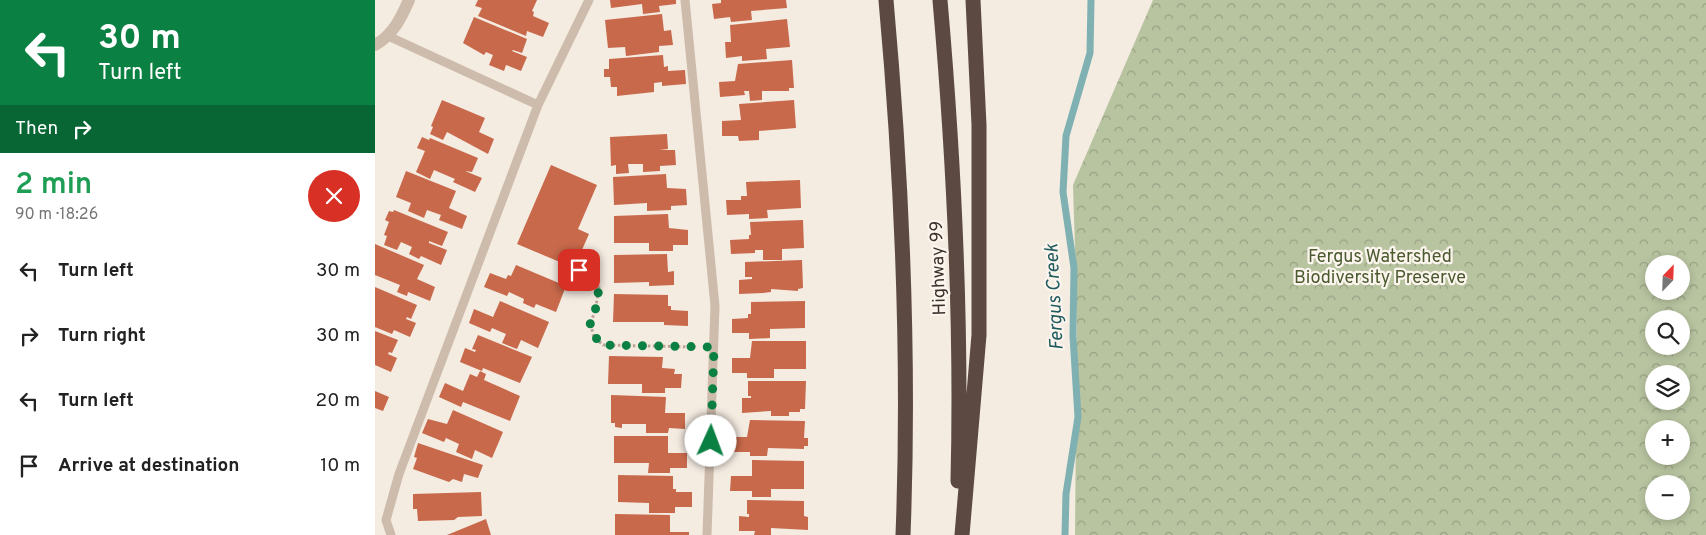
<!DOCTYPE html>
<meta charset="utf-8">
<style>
:root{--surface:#fff;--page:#f6f6f6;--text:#222;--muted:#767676}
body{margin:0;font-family:Overpass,sans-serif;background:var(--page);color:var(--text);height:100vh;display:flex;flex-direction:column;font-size:19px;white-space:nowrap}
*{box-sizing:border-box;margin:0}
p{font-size:16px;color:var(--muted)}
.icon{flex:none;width:28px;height:28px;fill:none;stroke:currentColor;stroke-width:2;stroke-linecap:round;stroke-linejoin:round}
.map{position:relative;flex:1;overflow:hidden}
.sheet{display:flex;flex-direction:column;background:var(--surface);width:375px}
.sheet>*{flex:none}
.hud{background:#0b8043;color:#fff;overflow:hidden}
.needle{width:32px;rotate:23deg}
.buttons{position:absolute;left:1270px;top:255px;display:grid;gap:10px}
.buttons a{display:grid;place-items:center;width:45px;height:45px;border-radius:50%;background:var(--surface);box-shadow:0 2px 8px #0003;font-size:25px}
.pin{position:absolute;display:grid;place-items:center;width:42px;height:42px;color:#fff;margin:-21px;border-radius:10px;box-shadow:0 2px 8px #0006}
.me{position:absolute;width:55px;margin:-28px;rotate:2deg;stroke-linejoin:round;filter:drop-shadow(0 0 4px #0008)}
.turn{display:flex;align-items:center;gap:18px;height:105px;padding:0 15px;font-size:22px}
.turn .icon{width:65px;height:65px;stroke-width:2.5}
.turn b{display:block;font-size:35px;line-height:42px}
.then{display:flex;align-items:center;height:48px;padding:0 15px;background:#0003;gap:10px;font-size:19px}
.round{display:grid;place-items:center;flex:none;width:52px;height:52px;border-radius:26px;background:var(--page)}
.head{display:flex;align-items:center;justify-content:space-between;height:85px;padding:0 15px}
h1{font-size:30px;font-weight:600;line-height:38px;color:#1e9e55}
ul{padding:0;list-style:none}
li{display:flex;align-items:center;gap:15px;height:65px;padding:0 15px}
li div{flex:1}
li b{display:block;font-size:19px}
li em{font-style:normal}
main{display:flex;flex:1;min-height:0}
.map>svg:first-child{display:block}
.park{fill:url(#park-crowns);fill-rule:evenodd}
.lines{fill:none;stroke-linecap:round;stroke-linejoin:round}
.stream{stroke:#7fb0b2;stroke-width:7}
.building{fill:#c8694b}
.path{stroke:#b9a596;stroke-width:3;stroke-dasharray:2.5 2.5;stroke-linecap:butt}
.lane{stroke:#cdbbac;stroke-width:9}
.street{stroke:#cdbbac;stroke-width:12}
.highway{stroke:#5c4a42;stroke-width:15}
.route{stroke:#0b8043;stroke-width:9;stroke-dasharray:0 16.2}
.labels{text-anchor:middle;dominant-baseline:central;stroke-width:4.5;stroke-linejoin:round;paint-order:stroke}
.park-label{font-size:18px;fill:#4a5a2e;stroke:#fbf5ee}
.street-label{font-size:18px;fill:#3b302b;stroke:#fbf5ee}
.water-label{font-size:19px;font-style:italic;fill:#1f5a5e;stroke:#fbf5ee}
</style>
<main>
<section class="sheet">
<div class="hud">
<div class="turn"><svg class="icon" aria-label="left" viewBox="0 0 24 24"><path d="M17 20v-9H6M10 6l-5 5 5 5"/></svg><div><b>30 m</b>Turn left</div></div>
<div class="then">Then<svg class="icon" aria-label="right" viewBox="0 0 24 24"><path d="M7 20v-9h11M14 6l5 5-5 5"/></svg></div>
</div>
<div class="head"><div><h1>2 min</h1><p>90 m · 18:26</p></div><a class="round" style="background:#d93025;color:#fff"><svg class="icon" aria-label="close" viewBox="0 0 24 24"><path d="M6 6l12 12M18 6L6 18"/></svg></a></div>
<ul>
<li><svg class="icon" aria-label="left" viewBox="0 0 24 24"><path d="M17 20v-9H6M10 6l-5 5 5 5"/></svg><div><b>Turn left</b></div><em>30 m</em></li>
<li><svg class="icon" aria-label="right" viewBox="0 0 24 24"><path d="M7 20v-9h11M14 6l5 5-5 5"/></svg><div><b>Turn right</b></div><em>30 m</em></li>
<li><svg class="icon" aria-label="left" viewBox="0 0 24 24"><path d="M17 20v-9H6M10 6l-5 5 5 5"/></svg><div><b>Turn left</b></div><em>20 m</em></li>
<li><svg class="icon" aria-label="arrive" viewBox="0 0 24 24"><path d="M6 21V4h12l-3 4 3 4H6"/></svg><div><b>Arrive at destination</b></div><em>10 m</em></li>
</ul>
</section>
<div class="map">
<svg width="1331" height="535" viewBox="0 0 1331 535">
<defs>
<pattern id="park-crowns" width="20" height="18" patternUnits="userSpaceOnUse" patternTransform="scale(1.25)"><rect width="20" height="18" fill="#b8c4a0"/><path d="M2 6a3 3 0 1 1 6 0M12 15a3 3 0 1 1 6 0" fill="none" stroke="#97a083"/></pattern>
</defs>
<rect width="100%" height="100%" fill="#f4ebe1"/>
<path class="park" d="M778,0H1331V535H700L702,312L698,185ZM1279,264H1306V291H1279ZM1279,319H1306V346H1279ZM1279,374H1306V401H1279ZM1279,429H1306V456H1279ZM1279,484H1306V511H1279Z"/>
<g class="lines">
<path class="stream" d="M690,535L691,494L703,417L698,336L699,268L688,192L691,136L715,53L716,0"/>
</g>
<path class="building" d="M103,0H162L157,11L159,12L158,16L174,23L168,37L152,31L151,36L103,16L107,8L100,6Z
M235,0H301V4L284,6L285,12L268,14L267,4L236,8Z
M346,0H411L412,8L376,11L377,20L356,22L355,17L339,19L337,4L346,3Z
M287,14L289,31L296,30L298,45L284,46V52L251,56L250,47L233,48L230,20Z
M99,17L152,39L147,53L138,50L137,51L152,57L146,71L131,65L129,71L114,65L118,55L111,52L109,55L88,43Z
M412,19L415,47L391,49L392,59L367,61V56L351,58L350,42H356L355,25Z
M288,55L289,67L293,66V71L310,70L311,84L287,86V82L279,83V92L242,96V87H236L235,77H229V69H234V59Z
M417,60L419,88H414V91H387V100L375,101L374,91H369L370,95L345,97L344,82L360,81L363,64Z
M67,100L110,118L104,132L119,139L113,154L72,132L68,140L55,134L58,127L56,126Z
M419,100L421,128L384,131V140L364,141L363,136H347V121L366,120L364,104Z
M292,134L293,149L284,150H300L301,165L285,166V171L268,172V164H253L254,173L241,174V165L236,166L235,137Z
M47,137L54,140L55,138L103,158L97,172L90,171L107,178L100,192L78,182L80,179L59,170L55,179L41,172L50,151L42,148Z
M176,165L222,185L203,229L214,234L199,268L142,244Z
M31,171L81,191L74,208L92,216L87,229L64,220L66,215L52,210L49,218L33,211L36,203L21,197Z
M291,174L292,188L311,189L312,205L296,206V210L272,211V203L239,205L238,177Z
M425,180L426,208L392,210L393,218L374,219V214L352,215L351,200H366V196H372L371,182Z
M19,210L73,232L67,246L54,241V243L72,250L66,265L46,256L44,259L34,254L37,247L26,242L22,250L9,245L12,236L9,235L14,222L10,220L14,211L18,212Z
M293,214L294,228L313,230V245H298V251H274V243H239V216Z
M428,220L429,248L407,249V260H388V250H380V253L356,254L355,240L374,239V235H376L375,222Z
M0,244L49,265L42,279L60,287L55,301L33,292L32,296L22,292L25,285L0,275Z
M292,254L293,272L299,271V285L274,286V282L239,283V255Z
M427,260L428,288L423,289V291L396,289V292L388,293L364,294V280L377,279V277H370V262Z
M141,265L191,286L181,312L161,304L159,308L148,303L149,299L134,292L132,296L109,287L115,273L131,279L133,275L136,276Z
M0,287L42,305L36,319L32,317L31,319L41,323L35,337L19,330L17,334L0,327Z
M239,294L293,295V306H296V310L313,311V326L289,325V322H238Z
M125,301L174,322L163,348L146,340L142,349L127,343L131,334L117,328L115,332L94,323L99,309L118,317Z
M430,301V328L395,329V338L374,339V333H357V319L373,318V314H376V302Z
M0,331L23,340L17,353L14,352L13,354L22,358L16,372L0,365Z
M103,335L157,357L145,383L108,368L107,371L85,362L90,348L100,352L101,350L97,349Z
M377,341H431V369H399V378H372V373H357V358H375Z
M234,356L288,357L287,368L300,369L299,374H307L306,388H290V393H267V384H233Z
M105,371L111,374L109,380L145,396L135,421L88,402L86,407L64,397L70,383L88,391L95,374L102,377Z
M373,381H431L430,409H425V412H414V416H396V411L367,413V398H376V396H373Z
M0,391L14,397L8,411L0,408Z
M236,395L291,397L290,413H310V429L294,428L293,433H271V424H247V428L240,427V423H236Z
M78,410L128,432L117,458L100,450L97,459L81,452L84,444L71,438L69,442L47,433L53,419L72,424Z
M375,420L430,421L429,438H433V446H429V449L393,448L392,456H375V452H354V437H372Z
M239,436H293V453H312V468H295V473H273L274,463H239Z
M43,443L108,465L103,478L89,474L87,482L78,479L74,482L38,469L42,458L39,457Z
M377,460L429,461V489H396V497H377V491H355L356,476H377Z
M243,475L298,476V489H301V492H317V507H300V513H274V503L243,502Z
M106,492L107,516L83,517L79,520L43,521L42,509H38V494Z
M372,500L429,501V516L433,517V530L396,528V535H379L380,531H364V516L374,517V514H372Z
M240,514L295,515V532H314V535H240Z
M111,519L116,535H72Z"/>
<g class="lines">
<path class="path" d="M204,271L215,276L224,288L220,312L215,323L219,337L228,345L323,347"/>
<path class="lane" d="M310,0L340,306L332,535
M13,36L163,105
M16,535L11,520L24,474L163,105L214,0"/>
<path class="street" d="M0,45C18,35 26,18 34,0"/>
<path class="highway" d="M511,0C527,178 535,356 528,535
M565,0C579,160 587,320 583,481
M587,535L604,335V125L598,0"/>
</g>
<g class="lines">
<path class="route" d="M204,270L215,276L224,288L220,312L215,323L220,337L228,345L339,347L336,441"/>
</g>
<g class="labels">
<g class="park-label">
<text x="1005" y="257">Fergus Watershed<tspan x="1005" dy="21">Biodiversity Preserve</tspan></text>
</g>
<g class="street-label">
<text transform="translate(564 268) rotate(-92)">Highway 99</text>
</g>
<g class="water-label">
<text transform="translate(680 297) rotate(-93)">Fergus Creek</text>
</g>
</g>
</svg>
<div class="buttons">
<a><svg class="needle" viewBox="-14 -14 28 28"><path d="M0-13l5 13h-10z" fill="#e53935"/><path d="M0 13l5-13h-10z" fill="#767676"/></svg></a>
<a><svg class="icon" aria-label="search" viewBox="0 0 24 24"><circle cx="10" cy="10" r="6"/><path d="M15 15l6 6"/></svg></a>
<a><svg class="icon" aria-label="layers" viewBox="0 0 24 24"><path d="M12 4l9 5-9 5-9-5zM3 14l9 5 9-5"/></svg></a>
<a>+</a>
<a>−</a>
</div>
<div class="pin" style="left:204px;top:270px;background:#d93025"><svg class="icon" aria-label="arrive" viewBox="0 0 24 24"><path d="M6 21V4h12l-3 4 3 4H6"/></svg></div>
<svg class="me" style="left:336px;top:441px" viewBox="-20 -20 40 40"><circle r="19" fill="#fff"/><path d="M0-13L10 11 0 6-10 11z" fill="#0b8043"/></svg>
</div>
</main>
